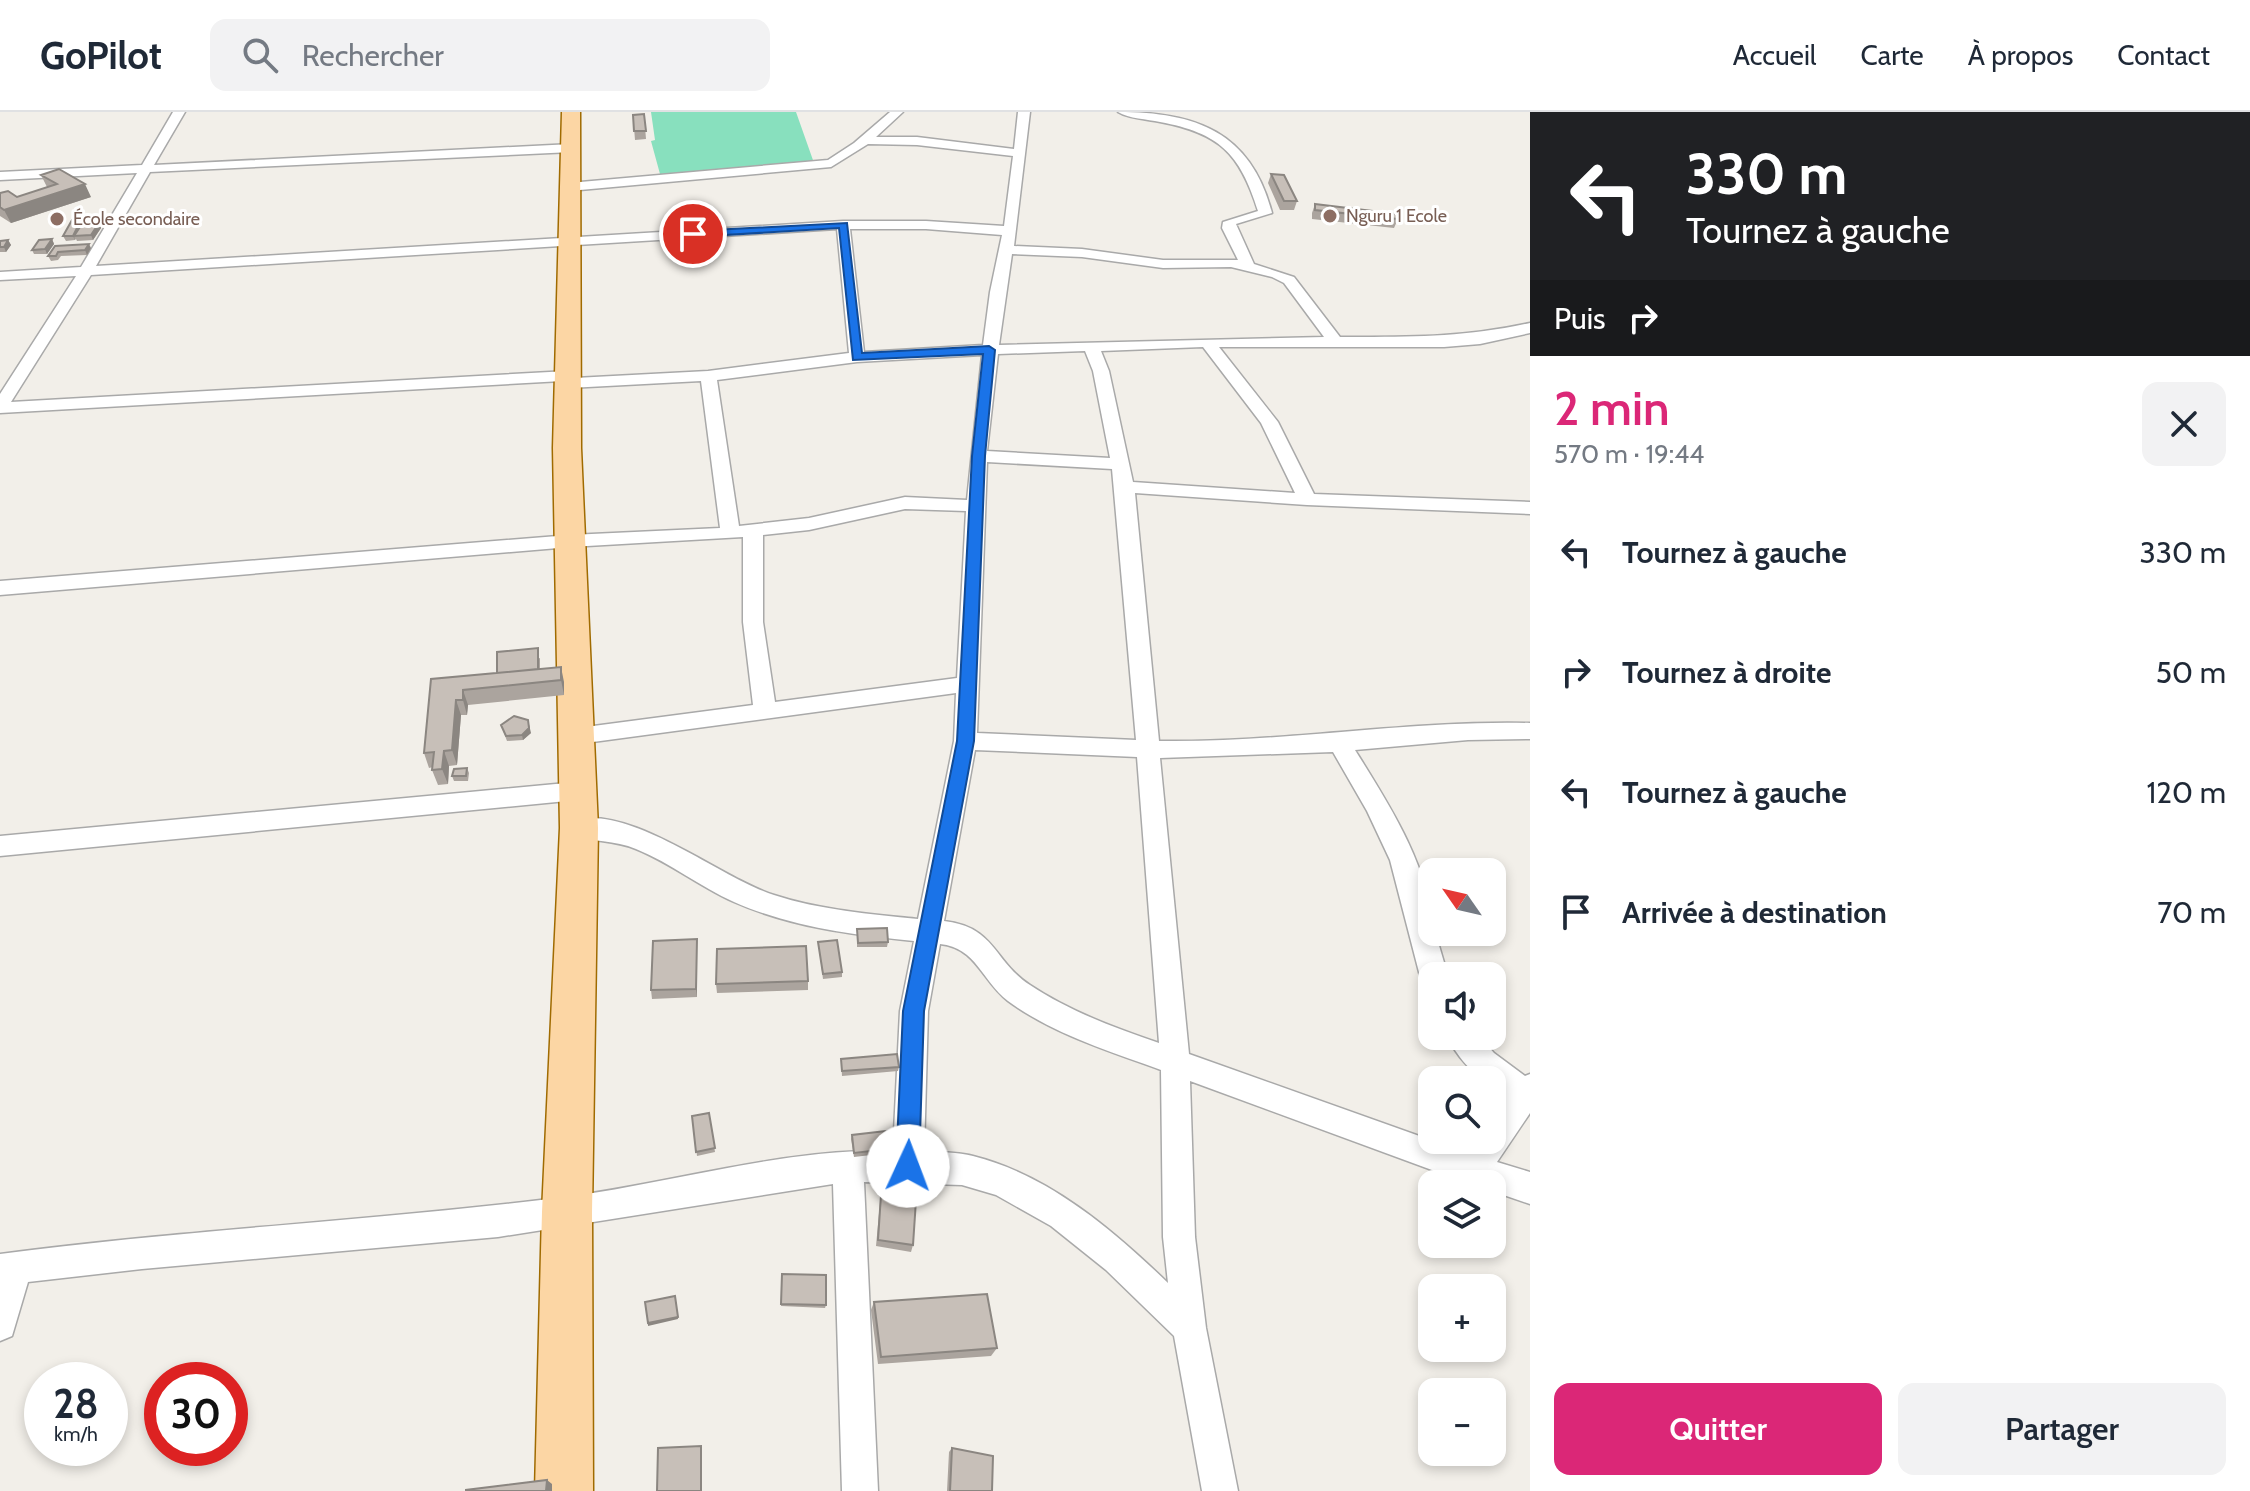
<!DOCTYPE html>
<html lang="fr">
<meta charset="utf-8">
<style>
:root{--surface:#fff;--page:#f2f2f3;--text:#1f2937;--muted:#747a83;--line:#e0e1e3;--accent:#db2777}
body{margin:0;font-family:Cabin,sans-serif;background:var(--page);color:var(--text);height:100vh;display:flex;flex-direction:column;font-size:30px;white-space:nowrap}
*{box-sizing:border-box;margin:0}
p{font-size:26px;color:var(--muted)}
.icon{flex:none;width:44px;height:44px;fill:none;stroke:currentColor;stroke-width:2;stroke-linecap:round;stroke-linejoin:round}
.map{position:relative;flex:1;overflow:hidden}
.side{display:flex;flex-direction:column;background:var(--surface);width:720px}
.side>*{flex:none}
.top-card{background:#202124;color:#fff;overflow:hidden}
.needle{width:52px;rotate:304deg}
.buttons{position:absolute;left:1418px;top:746px;display:grid;gap:16px}
.buttons a{display:grid;place-items:center;width:88px;height:88px;border-radius:16px;background:var(--surface);box-shadow:0 4px 12px #0003;font-size:40px}
.speed{position:absolute;left:24px;top:1250px;display:flex;gap:16px;font-size:40px;font-weight:700;text-align:center}
.speed>*{display:grid;place-content:center;width:104px;height:104px;border-radius:50%;background:var(--surface);box-shadow:0 4px 12px #0003;line-height:1}
.speed small{font-size:20px;font-weight:400}
.speed .limit{border:12px solid #d22;background:#fff;color:#111}
.pin{position:absolute;display:grid;place-items:center;width:68px;height:68px;color:#fff;margin:-34px;border:4px solid #fff;border-radius:50%;box-shadow:0 2px 8px #0007}
.me{position:absolute;width:88px;margin:-44px;rotate:2deg;stroke-linejoin:round;filter:drop-shadow(0 0 6px #0008)}
.turn{display:flex;align-items:center;gap:28px;height:168px;padding:0 24px;font-size:36px}
.turn .icon{width:104px;height:104px;stroke-width:2.5}
.turn b{display:block;font-size:56px;line-height:68px}
.then{display:flex;align-items:center;height:76px;padding:0 24px;background:#0003;gap:16px;font-size:30px}
.round{display:grid;place-items:center;flex:none;width:84px;height:84px;border-radius:16px;background:var(--page)}
.headline{display:flex;align-items:center;justify-content:space-between;height:136px;padding:0 24px}
h1{font-size:48px;font-weight:600;line-height:60px;color:var(--accent)}
.cta{display:flex;gap:16px;margin-top:auto;padding:16px 24px}
.cta a{flex:1;height:92px;border-radius:16px;background:var(--accent);color:#fff;font-size:32px;font-weight:600;line-height:92px;text-align:center}
.cta a+a{background:var(--page);color:var(--text)}
ul{padding:0;list-style:none}
li{display:flex;align-items:center;gap:24px;height:120px;padding:0 24px}
li div{flex:1}
li b{display:block;font-size:30px}
li em{font-style:normal}
header{display:flex;align-items:center;gap:48px;box-sizing:border-box;height:112px;padding:0 40px;background:var(--surface);border-bottom:2px solid var(--line)}
header strong{font-size:38px}
nav{display:flex;gap:44px;margin-inline-start:auto;font-size:28px}
.search{width:560px;height:72px;background:var(--page);display:flex;align-items:center;gap:20px;box-sizing:border-box;padding:0 28px;border-radius:16px;color:var(--muted);font-size:30px}
main{display:flex;flex:1;min-height:0}
.map>svg:first-child{display:block}
.pitch{fill:#88e0be}
.lines{fill:none;stroke-linecap:round;stroke-linejoin:round}
.minor-casing{stroke:#a9a9a9;stroke-width:3}
.primary-casing{stroke:#a06b00;stroke-width:3}
.minor{fill:#fff;fill-rule:evenodd}
.primary{fill:#fcd6a4;fill-rule:evenodd}
.wall{fill:#aba49e}
.shaded-wall{fill:#8b8681}
.building{fill:#c7bfb8;stroke:#8b8681;stroke-width:2}
.route{fill:#1a73e8;stroke:#114b97;stroke-width:2}
.education-dot{fill:#8d6e63;stroke:#fff;stroke-width:3}
.labels{text-anchor:middle;dominant-baseline:central;stroke-width:6;stroke-linejoin:round;paint-order:stroke}
.far-education-label{font-size:18px;fill:#785e54;stroke:#fff;text-anchor:start}
</style>
<header>
<strong>GoPilot</strong>
<div class="search"><svg class="icon" aria-label="search" viewBox="0 0 24 24"><circle cx="10" cy="10" r="6"/><path d="M15 15l6 6"/></svg>Rechercher</div>
<nav><a>Accueil</a><a>Carte</a><a>À propos</a><a>Contact</a></nav>
</header>
<main>
<div class="map">
<svg width="1530" height="1379" viewBox="0 0 1530 1379">
<rect width="100%" height="100%" fill="#f2efe9"/>
<path class="pitch" d="M651,0H796L814,51L786,56L660,62L651,29L655,28Z"/>
<g class="lines">
<defs>
<path id="minor" d="M173,0H185L154,53L572,32L578,36L572,40L150,60L96,154L843,109H926L1004,114L1013,44L917,33L868,32L831,55L569,79L563,75L569,71L828,48L854,31L890,0H903L876,25H917L1014,37L1018,0H1030L1014,134L1082,137L1163,148H1238L1222,116L1223,110L1258,99C1240,41 1219,21 1160,10C1147,7 1129,7 1118,0C1196,0 1251,20 1272,101L1236,112L1254,152L1294,165L1340,225C1409,225 1462,226 1530,211V221L1480,232L1444,235H1219L1278,310L1314,382L1530,390V402L1307,393L1135,381L1159,629C1283,631 1406,608 1530,611V627L1468,628L1355,638C1387,689 1432,758 1432,820H1435L1448,864H1432V875L1424,872L1420,864L1390,748L1367,699L1333,640L1160,646L1189,942L1467,1041L1476,1028H1492V1005L1506,985L1492,974V968C1474,968 1454,939 1447,924H1479L1494,941L1525,964L1530,962V1001L1497,1050L1530,1060V1092L1492,1079V1072H1470L1190,969L1195,1125L1206,1216L1238,1379H1202L1174,1224L1106,1158L1051,1114L996,1083L962,1073L864,1070L878,1379H842L833,1072L498,1125L142,1157L28,1170L12,1224L0,1229V1142C188,1117 377,1109 565,1085C674,1071 784,1036 893,1039L900,899L914,829C852,823 791,815 734,790C700,775 671,751 636,737C615,728 592,730 570,723L567,716L570,709C629,690 718,765 774,783C820,798 870,802 918,807L954,629L956,581L578,632L570,630L567,624L570,618L578,616L753,593L743,510V425L570,435L0,483V469L570,423L720,416L701,269L569,276L563,274L562,269L0,301V282L76,164L0,168V160L81,155L137,61L0,68V60L142,53ZM837,117L849,241L708,259L575,266L574,261L568,259L11,290L91,163ZM850,117H926L1002,123L990,180L983,233L864,240ZM1012,142L1082,145L1163,156L1231,155L1272,165L1284,171L1324,225L999,233ZM1203,235L1261,311L1295,381L1133,370L1109,259L1101,239ZM1085,239L1093,259L1110,346L987,339L998,242ZM982,243L967,388L905,385L809,406L739,414L717,268L857,250ZM987,350L1112,357L1136,628L977,621ZM905,397L966,399L957,566L775,590L763,510V423L809,418ZM975,638L1137,645L1159,931C1115,916 1069,899 1030,873C993,849 996,815 944,809ZM940,832C977,836 981,868 1008,889C1053,922 1109,939 1161,958L1163,1125L1168,1171C1113,1118 1049,1063 973,1044C958,1040 940,1040 924,1040L928,899Z
M577,670L585,673L589,679L585,685L577,688L0,744V724Z"/>
<path id="primary" d="M562,0H580L581,336L598,716L592,1100L593,1379H535L542,1100L560,716L553,336Z"/>
</defs>
<use href="#minor" class="minor-casing"/>
<use href="#primary" class="primary-casing"/>
<use href="#minor" class="minor"/>
<use href="#primary" class="primary"/>
</g>
<path class="wall" d="M644,2L646,27L635,28L633,3Z
M1271,62L1297,89L1294,98H1280L1268,71Z
M41,63L91,85L11,111L0,104V81L17,85L47,75Z
M1315,92L1398,107L1394,116L1312,107V101Z
M99,111L101,116L93,128L77,129L76,127L75,128L66,129L63,124L84,112Z
M52,127L54,132L47,142H34L32,138Z
M8,128L11,133L6,140H0V129Z
M55,134L91,136L87,143L61,144L58,148L51,149L48,144Z
M540,546V557L564,570V583L468,593L467,603H461L457,653L449,654L448,672L438,673L432,658L433,655L429,656L424,641L431,567L497,561Z
M501,613L531,621L523,628L507,629Z
M467,656L469,661L468,669H454L452,664Z
M857,817L888,830L887,835H857Z
M818,830L842,860V865L823,867Z
M697,836V885L652,887L651,878Z
M808,869V878L717,881L716,872Z
M841,947L899,955L898,959L842,964Z
M709,1001L715,1040L697,1044L692,1004Z
M852,1023L897,1036V1040L854,1045L851,1027Z
M881,1083L913,1133L911,1140L876,1134L880,1090Z
M782,1162L826,1193L825,1196L781,1194Z
M874,1190L997,1236L991,1244L878,1252L871,1198Z
M952,1336L992,1379H947L949,1340Z"/>
<path class="shaded-wall" d="M85,72L91,85L11,111L4,98Z
M81,108L84,112L74,124L75,128L73,124Z
M99,111L101,116L93,128L91,123Z
M52,127L54,132L47,142L45,137Z
M8,128L11,133L6,140L4,135Z
M89,132L91,136L87,143L85,138Z
M561,555L564,570V583L561,568Z
M463,578L468,593L467,603L463,588Z
M456,588L461,603L457,653L452,638Z
M528,608L531,621L523,628L522,623Z
M444,639L449,654L448,672L442,657Z
M697,827V885L696,877Z
M675,1184L678,1207L648,1214V1211Z
M701,1334L702,1338V1379H701Z
M547,1368L552,1372V1379H546Z"/>
<path class="building" d="M644,2L646,19H634L633,3Z
M59,57L85,72L4,98L0,95V81L8,79L17,85L57,72L41,63Z
M1271,62L1284,63L1297,89H1284Z
M1315,92L1397,102L1398,107L1315,98Z
M72,108H81L73,124H63Z
M99,111L91,123L74,124L82,112Z
M52,127L45,137L32,138L39,128Z
M8,128L4,135H0V129Z
M89,132L85,138L58,140L56,144H48L55,134Z
M538,536V557L497,561V540Z
M561,555V568L463,578V588H456L452,638L444,639L442,657L432,658L434,640L424,641L431,567Z
M514,604L528,608L529,616L522,623L506,624L501,613Z
M467,656L466,664H452L454,657Z
M887,816L888,830L858,831L857,817Z
M697,827L696,877L651,878L653,829Z
M837,828L842,860L823,862L818,830Z
M806,834L808,869L716,872L717,837Z
M897,942L899,955L842,959L841,947Z
M709,1001L715,1036L696,1040L692,1004Z
M894,1018L897,1036L854,1041L852,1023Z
M881,1083L916,1088L913,1133L878,1128Z
M782,1162L826,1163V1193L781,1192Z
M987,1182L997,1236L881,1245L874,1190Z
M675,1184L678,1205L648,1211L645,1190Z
M701,1334V1379H657L658,1336Z
M952,1336L993,1344L992,1379H950Z
M547,1368L546,1379H466V1378Z"/>
<path class="route" d="M847,111L862,241L989,234L995,238L985,344L974,629L924,899L919,1054L916,1062L908,1065L900,1062L896,1054L903,899L957,629L972,344L983,242L853,248L839,116L693,125L688,122L693,119Z"/>
<g class="education-dot">
<circle cx="1330" cy="104" r="8"/>
<circle cx="57" cy="107" r="8"/>
</g>
<g class="labels">
<g class="far-education-label">
<text x="1346" y="104">Nguru 1 Ecole</text>
<text x="73" y="107">École secondaire</text>
</g>
</g>
</svg>
<div class="buttons">
<a><svg class="needle" viewBox="-14 -14 28 28"><path d="M0-13l5 13h-10z" fill="#e53935"/><path d="M0 13l5-13h-10z" fill="#747a83"/></svg></a>
<a><svg class="icon" aria-label="sound" viewBox="0 0 24 24"><path d="M4 9h4l5-4v14l-5-4H4zM17 9q2 3 0 6"/></svg></a>
<a><svg class="icon" aria-label="search" viewBox="0 0 24 24"><circle cx="10" cy="10" r="6"/><path d="M15 15l6 6"/></svg></a>
<a><svg class="icon" aria-label="layers" viewBox="0 0 24 24"><path d="M12 4l9 5-9 5-9-5zM3 14l9 5 9-5"/></svg></a>
<a>+</a>
<a>−</a>
</div>
<div class="speed"><div>28<small>km/h</small></div><div class="limit">30</div></div>
<div class="pin" style="left:693px;top:122px;background:#d93025"><svg class="icon" aria-label="arrive" viewBox="0 0 24 24"><path d="M6 21V4h12l-3 4 3 4H6"/></svg></div>
<svg class="me" style="left:908px;top:1054px" viewBox="-20 -20 40 40"><circle r="19" fill="#fff"/><path d="M0-13L10 11 0 6-10 11z" fill="#1a73e8"/></svg>
</div>
<section class="side">
<div class="top-card">
<div class="turn"><svg class="icon" aria-label="left" viewBox="0 0 24 24"><path d="M17 20v-9H6M10 6l-5 5 5 5"/></svg><div><b>330 m</b>Tournez à gauche</div></div>
<div class="then">Puis<svg class="icon" aria-label="right" viewBox="0 0 24 24"><path d="M7 20v-9h11M14 6l5 5-5 5"/></svg></div>
</div>
<div class="headline"><div><h1>2 min</h1><p>570 m · 19:44</p></div><a class="round"><svg class="icon" aria-label="close" viewBox="0 0 24 24"><path d="M6 6l12 12M18 6L6 18"/></svg></a></div>
<ul>
<li><svg class="icon" aria-label="left" viewBox="0 0 24 24"><path d="M17 20v-9H6M10 6l-5 5 5 5"/></svg><div><b>Tournez à gauche</b></div><em>330 m</em></li>
<li><svg class="icon" aria-label="right" viewBox="0 0 24 24"><path d="M7 20v-9h11M14 6l5 5-5 5"/></svg><div><b>Tournez à droite</b></div><em>50 m</em></li>
<li><svg class="icon" aria-label="left" viewBox="0 0 24 24"><path d="M17 20v-9H6M10 6l-5 5 5 5"/></svg><div><b>Tournez à gauche</b></div><em>120 m</em></li>
<li><svg class="icon" aria-label="arrive" viewBox="0 0 24 24"><path d="M6 21V4h12l-3 4 3 4H6"/></svg><div><b>Arrivée à destination</b></div><em>70 m</em></li>
</ul>
<div class="cta"><a>Quitter</a><a>Partager</a></div>
</section>
</main>
